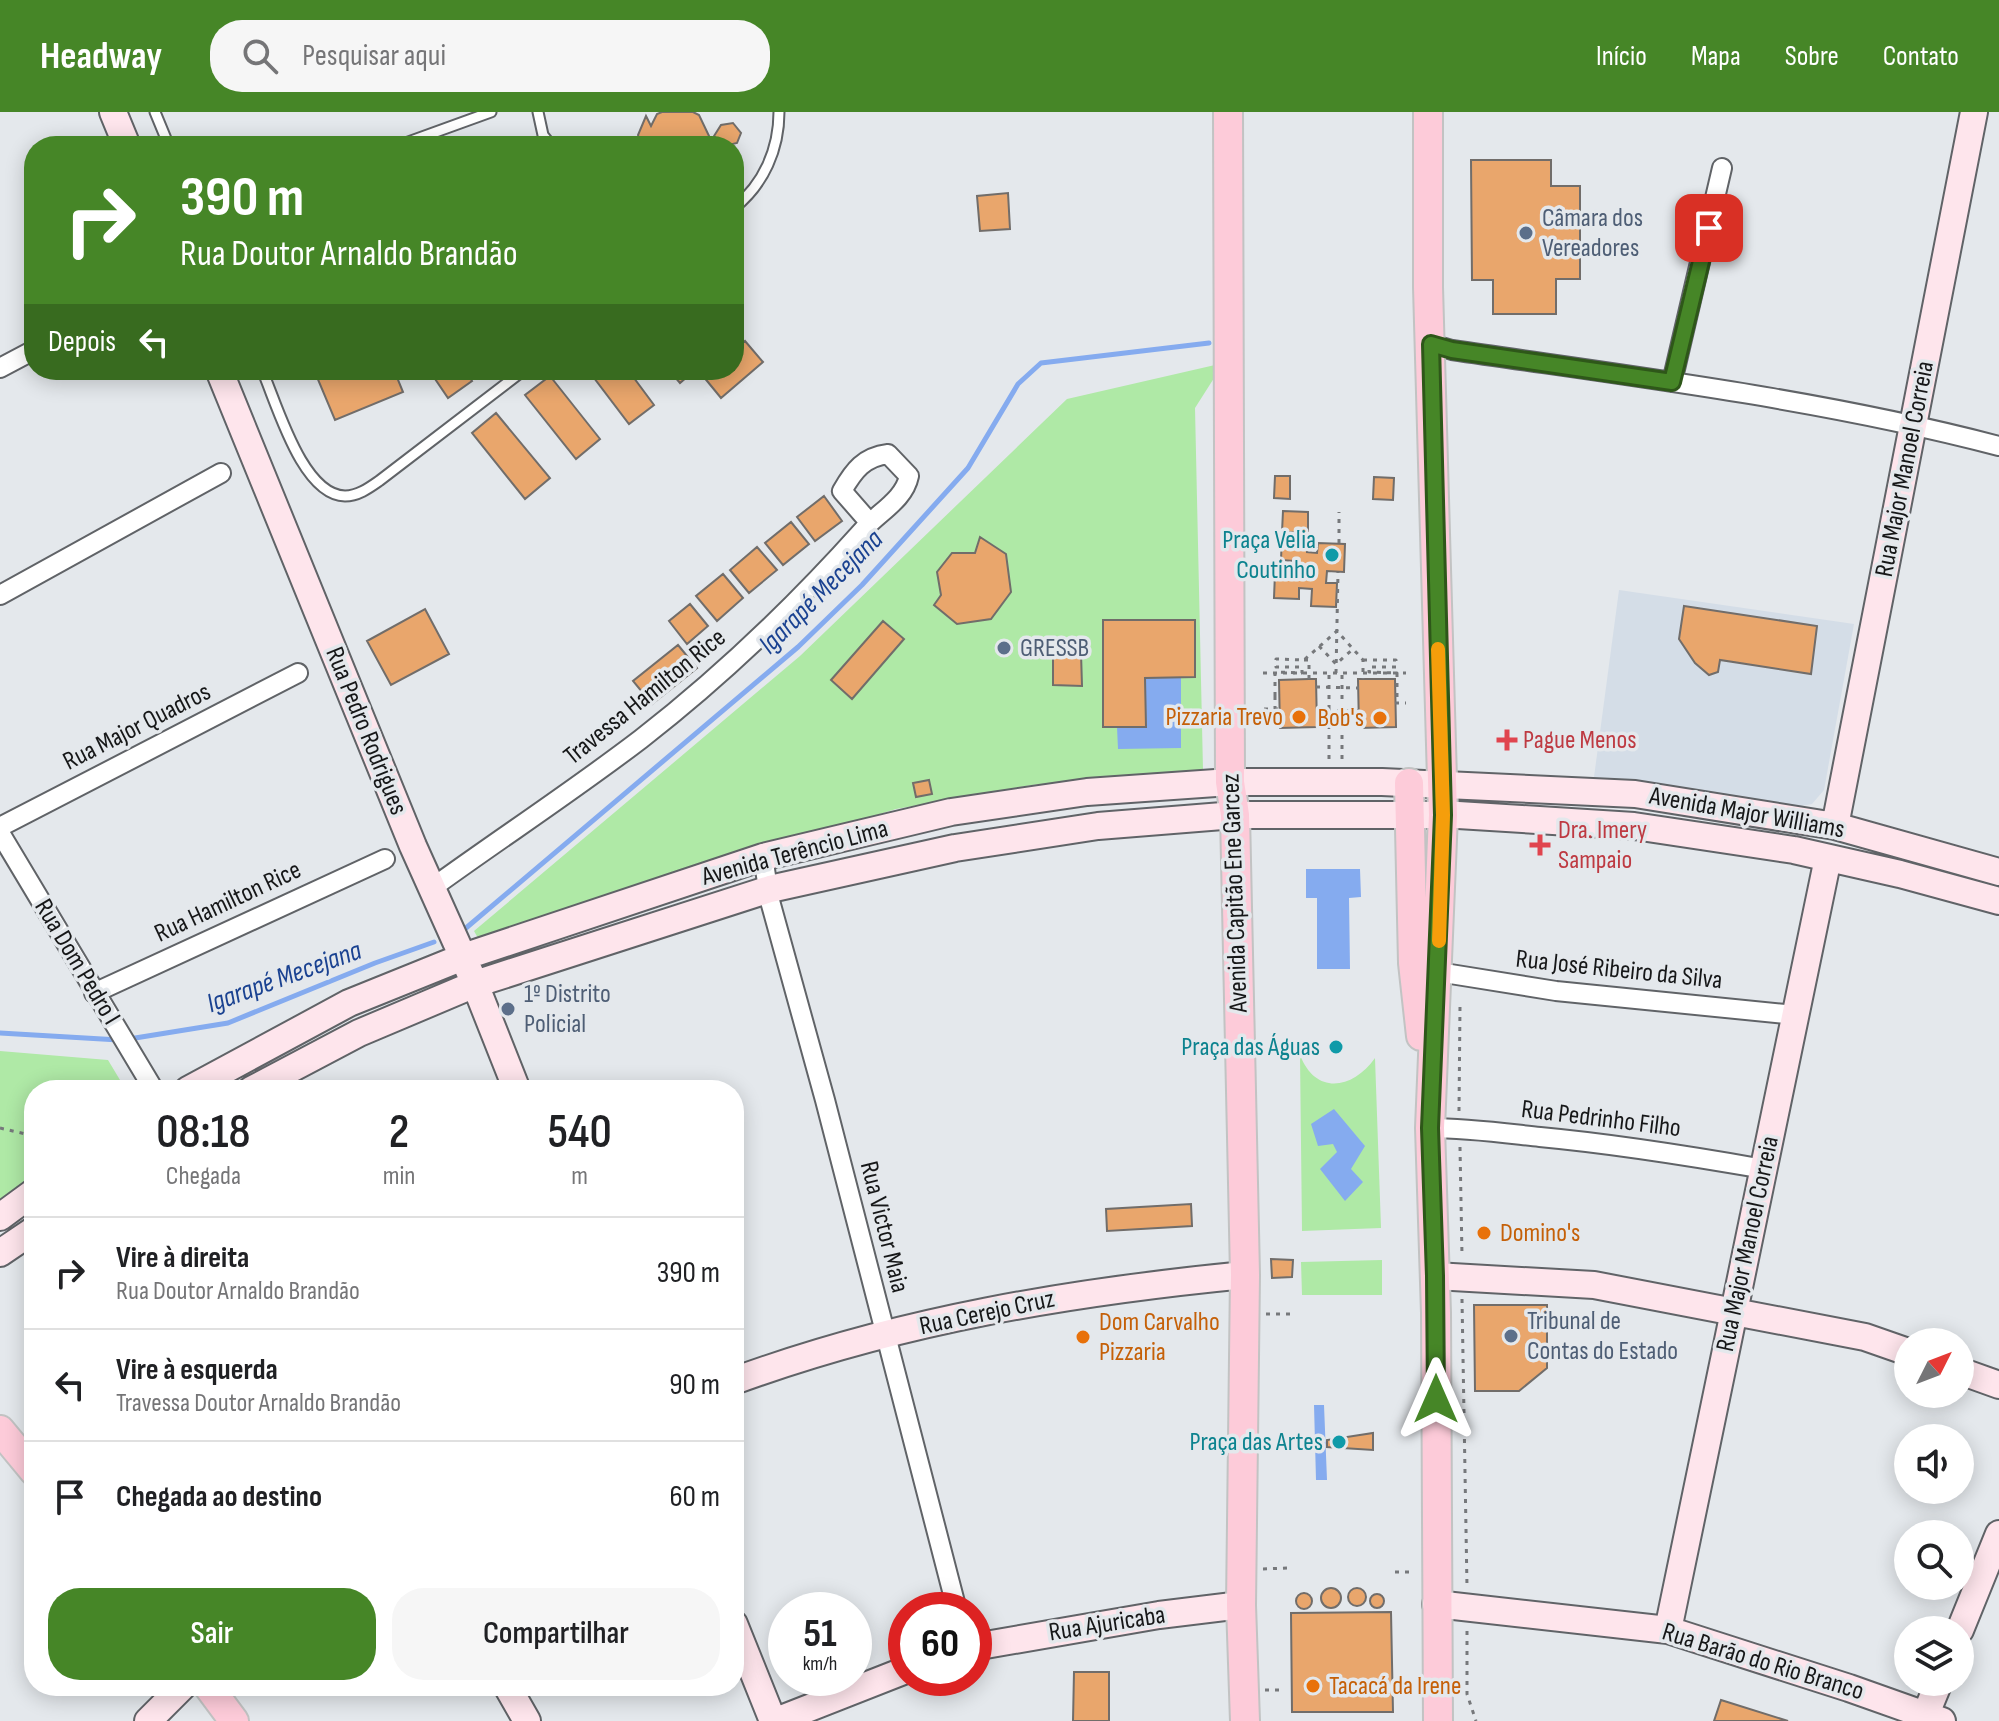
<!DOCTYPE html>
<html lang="pt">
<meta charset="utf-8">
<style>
:root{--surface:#fff;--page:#f6f6f6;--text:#202124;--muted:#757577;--line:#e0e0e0;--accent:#468627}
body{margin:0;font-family:"Sofia Sans Condensed",sans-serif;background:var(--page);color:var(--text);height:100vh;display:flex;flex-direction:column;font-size:30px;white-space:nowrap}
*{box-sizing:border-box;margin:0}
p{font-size:26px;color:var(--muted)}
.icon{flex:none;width:44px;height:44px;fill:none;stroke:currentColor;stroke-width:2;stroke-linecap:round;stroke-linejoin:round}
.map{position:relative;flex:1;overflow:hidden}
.side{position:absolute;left:24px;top:968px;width:720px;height:616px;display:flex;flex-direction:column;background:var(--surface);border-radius:32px;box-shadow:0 4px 20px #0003}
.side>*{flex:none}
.guide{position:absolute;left:24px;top:24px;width:720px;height:244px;border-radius:32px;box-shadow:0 4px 20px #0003;background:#468627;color:#fff;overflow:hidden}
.needle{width:52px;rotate:48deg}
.tools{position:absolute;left:1894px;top:1216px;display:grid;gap:16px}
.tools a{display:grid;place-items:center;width:80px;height:80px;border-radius:50%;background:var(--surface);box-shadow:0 4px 20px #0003;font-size:40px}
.speed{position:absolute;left:768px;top:1480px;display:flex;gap:16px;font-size:40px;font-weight:700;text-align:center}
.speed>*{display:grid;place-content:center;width:104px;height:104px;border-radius:50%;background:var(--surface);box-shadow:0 4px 20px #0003;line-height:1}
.speed small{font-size:20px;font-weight:400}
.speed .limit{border:12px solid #d22;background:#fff;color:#111}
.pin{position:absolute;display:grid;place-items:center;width:68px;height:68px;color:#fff;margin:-34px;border-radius:16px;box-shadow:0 4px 12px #0006}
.me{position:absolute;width:88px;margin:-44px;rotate:0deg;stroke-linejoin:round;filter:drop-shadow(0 0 6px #0008)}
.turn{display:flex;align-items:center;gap:28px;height:168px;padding:0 24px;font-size:36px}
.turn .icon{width:104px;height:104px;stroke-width:2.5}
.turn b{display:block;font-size:56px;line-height:68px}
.then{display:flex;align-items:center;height:76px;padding:0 24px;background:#0003;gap:16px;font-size:30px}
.eta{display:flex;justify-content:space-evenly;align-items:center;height:136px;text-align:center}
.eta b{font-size:48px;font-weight:600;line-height:56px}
.button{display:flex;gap:16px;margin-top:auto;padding:16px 24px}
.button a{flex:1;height:92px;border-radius:32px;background:var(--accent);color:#fff;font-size:32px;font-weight:600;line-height:92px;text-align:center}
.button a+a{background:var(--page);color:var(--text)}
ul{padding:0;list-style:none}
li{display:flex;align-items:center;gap:24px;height:112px;padding:0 24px;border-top:2px solid var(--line)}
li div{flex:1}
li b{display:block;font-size:30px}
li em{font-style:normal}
header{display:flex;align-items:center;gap:48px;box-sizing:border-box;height:112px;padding:0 40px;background:var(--accent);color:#fff}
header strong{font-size:38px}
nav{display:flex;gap:44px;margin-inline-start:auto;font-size:28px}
.search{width:560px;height:72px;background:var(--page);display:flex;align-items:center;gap:20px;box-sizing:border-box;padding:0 28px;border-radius:32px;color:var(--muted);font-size:30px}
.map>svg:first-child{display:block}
.built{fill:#d4dde7}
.green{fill:#afe9a6}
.water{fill:#85abef}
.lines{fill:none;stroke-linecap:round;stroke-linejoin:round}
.stream{stroke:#85abef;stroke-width:5}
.building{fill:#e9a66c;stroke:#716d6a;stroke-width:2}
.lane-casing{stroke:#606367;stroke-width:13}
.street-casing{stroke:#606367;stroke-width:22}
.secondary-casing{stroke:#606367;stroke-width:30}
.primary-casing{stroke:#c2c3c3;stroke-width:32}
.path{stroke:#76787b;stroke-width:3;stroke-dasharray:4 6;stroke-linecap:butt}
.lane{stroke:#fff;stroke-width:9}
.street{stroke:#fff;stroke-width:18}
.secondary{stroke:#fee5ec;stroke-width:26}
.primary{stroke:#fdcbd9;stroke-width:28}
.path-bridge{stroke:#76787b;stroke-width:3;stroke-dasharray:4 6;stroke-linecap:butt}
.route-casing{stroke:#2e5719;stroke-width:20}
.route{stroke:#468627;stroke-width:14}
.slow{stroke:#f59e0b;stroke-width:14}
.service-dot{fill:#5c6f8a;stroke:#e4e8ec;stroke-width:3}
.culture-dot{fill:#0f9aa8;stroke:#e4e8ec;stroke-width:3}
.food-dot{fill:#e8710a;stroke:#e4e8ec;stroke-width:3}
.health-dot{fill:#e0444e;stroke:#e4e8ec;stroke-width:3}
.labels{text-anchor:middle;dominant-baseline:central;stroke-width:7;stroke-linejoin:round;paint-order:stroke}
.service-label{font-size:26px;fill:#4e5e75;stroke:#e4e8ec;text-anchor:start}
.street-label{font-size:26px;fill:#161718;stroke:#e4e8ec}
.culture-label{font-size:26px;fill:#0d838f;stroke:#e4e8ec;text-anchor:end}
.food-label{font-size:26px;fill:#c56008;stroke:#e4e8ec;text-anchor:start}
.health-label{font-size:26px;fill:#be3a42;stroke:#e4e8ec;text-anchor:start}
.water-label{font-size:28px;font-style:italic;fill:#1a4291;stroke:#e4e8ec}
</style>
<header>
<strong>Headway</strong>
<div class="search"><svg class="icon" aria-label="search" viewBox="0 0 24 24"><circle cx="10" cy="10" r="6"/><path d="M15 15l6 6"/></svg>Pesquisar aqui</div>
<nav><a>Início</a><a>Mapa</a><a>Sobre</a><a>Contato</a></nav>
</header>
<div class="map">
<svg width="1999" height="1609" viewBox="0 0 1999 1609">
<rect width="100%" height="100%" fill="#e4e8ec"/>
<path class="built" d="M1619,478L1854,512L1824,678L1812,692L1796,695L1594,665Z"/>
<path class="green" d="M1215,253L1216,263L1195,296L1203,658L1032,673L896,697L478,826L474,819L800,544L1067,287Z
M0,939L108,948L126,978H34V1063L0,1087Z
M1300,943C1316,984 1353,977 1375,946L1381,1116L1302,1119Z
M1382,1148V1183H1302L1301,1150Z"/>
<path class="water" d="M1181,565V636L1118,637L1117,615H1146L1145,566Z
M1306,757H1360L1361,785L1349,786L1350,857H1317V786H1306Z
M1334,997L1365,1034L1351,1057L1363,1070L1345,1089L1320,1057L1337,1040L1333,1032L1318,1034L1311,1012Z
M1314,1293H1324L1327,1368H1316Z"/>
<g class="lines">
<path class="stream" d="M466,816L798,535L862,473L968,356L1018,272L1041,251L1209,231
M0,921L119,928
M129,927L228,911L375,851L434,830"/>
</g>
<path class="building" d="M662,0H693L699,3L710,26L706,34H642L638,23L646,4L651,14L657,2Z
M733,11L741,21L737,31L724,34L714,24L721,13Z
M1471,48H1551V74H1580V167H1556V202H1493V168H1472Z
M1008,81L1010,117L980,119L977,84Z
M745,229L763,250L721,286L703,264L710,258H734V238Z
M314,258H394L403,280L335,308Z
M429,258H464L472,269L448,286Z
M588,258H628L654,293L629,312Z
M669,258H695L680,271Z
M550,264L600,327L576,347L525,283Z
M496,301L550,366L525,387L472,321Z
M1275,364H1290V387L1274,386Z
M1374,365L1394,366L1393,388L1373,387Z
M824,384L842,409L815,429L797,405Z
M1283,399L1308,400V421L1282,420Z
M791,410L809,432L783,453L765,431Z
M1282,422L1307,423V440L1317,441L1318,431L1345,432L1344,460L1327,459L1326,471H1337L1336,495L1311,494L1312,477L1299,476V487L1274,486L1275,461L1292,462L1293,449L1281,448Z
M980,425L1006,442L1011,480L991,507L957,512L934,493L941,483L937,460L952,441H975Z
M757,435L777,458L749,481L730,458Z
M723,462L743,486L717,509L696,484Z
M690,492L708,514L687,532L669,509Z
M1684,494L1817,514L1811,562L1720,548L1718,560L1709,563L1695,551L1679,527Z
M425,497L449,542L391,573L367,529Z
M1103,508H1195V565L1145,566L1146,615H1103Z
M883,509L904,527L852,587L831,568Z
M678,533L697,556L652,592L633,569Z
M1053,541H1081L1082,574L1053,573Z
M1309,567H1316L1317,615L1280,616L1279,568Z
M1358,567H1395L1396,615L1359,616Z
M929,668L932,682L916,685L913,671Z
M1191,1092L1192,1114L1107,1119L1106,1097Z
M1271,1147L1293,1148L1292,1165L1272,1166Z
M1474,1193H1547V1256L1519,1279H1475Z
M1373,1321V1338L1327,1335V1328Z
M1321 1486a10 10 0 1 1 20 0a10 10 0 1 1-20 0Z
M1348 1485a9 9 0 1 1 18 0a9 9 0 1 1-18 0Z
M1296 1489a8 8 0 1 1 16 0a8 8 0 1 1-16 0Z
M1370 1489a7 7 0 1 1 14 0a7 7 0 1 1-14 0Z
M1391,1500L1393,1600H1292L1291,1501Z
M1074,1560H1109V1609H1073Z
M1721,1588L1788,1609H1714Z"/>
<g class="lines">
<defs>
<path id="lane" d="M155,0L169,34
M538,0L543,23L552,34
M397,34L491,0
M734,96C764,72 779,37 779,0
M262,258C277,292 302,383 345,384C358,384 369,376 379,369L524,258"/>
<path id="street" d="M1431,232L1452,238C1635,265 1820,287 1999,334
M0,256L34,238
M1672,270L1722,56
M0,483L221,361
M0,715L298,561
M0,721L154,978
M763,745L770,789L825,988L957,1498
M432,776C501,726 573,679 641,627C722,564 795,494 863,418C879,400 904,388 909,364L888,342C864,345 854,358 842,379L870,411
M1438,860L1556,879L1795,903
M94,881L385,747
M1430,1016C1467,1016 1503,1021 1540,1025C1615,1032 1690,1044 1764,1057"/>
<path id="secondary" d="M113,0L127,34
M219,258L413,734L475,872L517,978
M1835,714L1974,0
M188,978L349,891L463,845L763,745L951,700L1087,680L1230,670H1382L1635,682L1835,714L1999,760
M251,978L359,921L475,872L770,777L955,736L1098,714L1235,703H1458L1634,714L1794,738L1900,762L1999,789
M0,1105L34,1080
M0,1141L34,1118
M1435,1164L1594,1173L1865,1225L1908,1240
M1960,1259L1999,1273
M734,1269C900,1208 1071,1180 1245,1163
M1436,1492L1668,1518L1849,1576L1942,1609
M734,1512L773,1609
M1668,1518L1828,746
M1960,1518L1999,1422
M974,1535L1159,1503L1241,1493
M507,1574L527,1609
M148,1609L183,1574
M776,1609L906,1558
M1923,1609L1939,1570"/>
<path id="primary" d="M1228,0L1230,670L1235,703L1245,1163L1241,1493L1245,1609
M1428,0V175L1443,703L1430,1016L1436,1201L1438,1609
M1409,671L1413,851L1421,924
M0,1318L34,1359
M208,1574L234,1609"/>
</defs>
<use href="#lane" class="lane-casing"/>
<use href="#street" class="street-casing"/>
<use href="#secondary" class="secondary-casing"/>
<use href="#primary" class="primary-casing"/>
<path class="path" d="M1339,431V400
M1263,561H1406
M1336,561L1338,460
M1329,563V647
M1316,575L1359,576
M1275,584V597
M1395,591H1406
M1264,597H1280
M1317,599H1359
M1342,647V561
M1459,999L1460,895
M0,1016L34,1024
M1460,1035L1462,1143
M1462,1187L1467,1475
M1266,1202H1291
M1263,1457L1287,1456
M1395,1460H1415
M1467,1519V1582L1476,1609
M1398,1576L1415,1578
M1265,1578H1285"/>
<use href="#lane" class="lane"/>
<use href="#street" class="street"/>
<use href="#secondary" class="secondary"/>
<use href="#primary" class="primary"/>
<path class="path-bridge" d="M1319,534L1336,552L1353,537
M1304,548H1309V567
M1363,548H1396V555H1369V560L1397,561V587
M1275,584V560L1302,561V555H1276V547L1304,548L1337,519L1363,548V567"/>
</g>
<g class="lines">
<defs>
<path id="route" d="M1436,1287L1435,1164L1430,1016L1443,703L1431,232L1452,238L1672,270L1709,116"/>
</defs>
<use href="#route" class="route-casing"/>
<use href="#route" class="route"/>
<path class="slow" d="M1438,537L1443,703L1439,829"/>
</g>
<g class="service-dot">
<circle cx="1526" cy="121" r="8"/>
<circle cx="1004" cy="536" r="8"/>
<circle cx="508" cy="897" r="8"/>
<circle cx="1511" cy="1224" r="8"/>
</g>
<g class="culture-dot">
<circle cx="1332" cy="443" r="8"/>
<circle cx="1336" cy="935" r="8"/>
<circle cx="1339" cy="1330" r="8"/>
</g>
<g class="food-dot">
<circle cx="1299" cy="605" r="8"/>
<circle cx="1380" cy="606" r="8"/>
<circle cx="1484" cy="1121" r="8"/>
<circle cx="1083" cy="1225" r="8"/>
<circle cx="1313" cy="1574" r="8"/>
</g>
<g class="health-dot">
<path d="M1503 616h8v8h8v8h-8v8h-8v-8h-8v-8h8z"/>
<path d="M1536 721h8v8h8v8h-8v8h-8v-8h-8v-8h8z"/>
</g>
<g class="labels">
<g class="service-label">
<text x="1542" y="106">Câmara dos<tspan x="1542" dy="30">Vereadores</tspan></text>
<text x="1020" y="536">GRESSB</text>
<text x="524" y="882">1º Distrito<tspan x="524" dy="30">Policial</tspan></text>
<text x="1527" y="1209">Tribunal de<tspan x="1527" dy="30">Contas do Estado</tspan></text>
</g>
<g class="street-label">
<text transform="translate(1905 357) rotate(-79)">Rua Major Manoel Correia</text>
<text transform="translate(645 585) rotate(-39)">Travessa Hamilton Rice</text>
<text transform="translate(137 615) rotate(-27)">Rua Major Quadros</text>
<text transform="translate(366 619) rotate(68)">Rua Pedro Rodrigues</text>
<text transform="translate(1747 701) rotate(10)">Avenida Major Williams</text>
<text transform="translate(795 741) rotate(-15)">Avenida Terêncio Lima</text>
<text transform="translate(1235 781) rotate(-92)">Avenida Capitão Ene Garcez</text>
<text transform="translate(228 790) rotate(-25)">Rua Hamilton Rice</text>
<text transform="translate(77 850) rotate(59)">Rua Dom Pedro I</text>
<text transform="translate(1619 858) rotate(6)">Rua José Ribeiro da Silva</text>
<text transform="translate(1601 1007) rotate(7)">Rua Pedrinho Filho</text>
<text transform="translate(884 1115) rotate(76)">Rua Victor Maia</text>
<text transform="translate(1748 1132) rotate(-78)">Rua Major Manoel Correia</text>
<text transform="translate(987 1201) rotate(-12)">Rua Cerejo Cruz</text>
<text transform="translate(1107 1512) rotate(-9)">Rua Ajuricaba</text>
<text transform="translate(1763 1550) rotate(17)">Rua Barão do Rio Branco</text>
</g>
<g class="culture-label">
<text x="1316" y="428">Praça Velia<tspan x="1316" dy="30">Coutinho</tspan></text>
<text x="1320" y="935">Praça das Águas</text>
<text x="1323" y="1330">Praça das Artes</text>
</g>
<g class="food-label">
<text x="1283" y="605" text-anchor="end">Pizzaria Trevo</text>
<text x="1364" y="606" text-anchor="end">Bob's</text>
<text x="1500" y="1121">Domino's</text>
<text x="1099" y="1210">Dom Carvalho<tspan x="1099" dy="30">Pizzaria</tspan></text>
<text x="1329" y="1574">Tacacá da Irene</text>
</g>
<g class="health-label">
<text x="1523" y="628">Pague Menos</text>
<text x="1558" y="718">Dra. Imery<tspan x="1558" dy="30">Sampaio</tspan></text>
</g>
<g class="water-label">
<text transform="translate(821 480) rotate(-45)">Igarapé Mecejana</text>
<text transform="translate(284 865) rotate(-20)">Igarapé Mecejana</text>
</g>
</g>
</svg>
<div class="tools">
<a><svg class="needle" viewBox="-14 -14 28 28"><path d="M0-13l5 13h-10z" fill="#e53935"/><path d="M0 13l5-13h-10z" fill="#757577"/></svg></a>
<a><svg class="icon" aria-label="sound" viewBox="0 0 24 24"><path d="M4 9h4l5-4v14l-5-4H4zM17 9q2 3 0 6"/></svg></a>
<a><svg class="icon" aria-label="search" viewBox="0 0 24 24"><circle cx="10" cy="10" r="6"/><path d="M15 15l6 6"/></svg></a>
<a><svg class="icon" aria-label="layers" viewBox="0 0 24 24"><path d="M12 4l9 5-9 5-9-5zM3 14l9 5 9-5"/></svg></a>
</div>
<div class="speed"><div>51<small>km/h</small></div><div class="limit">60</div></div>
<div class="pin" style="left:1709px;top:116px;background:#d93025"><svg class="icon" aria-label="arrive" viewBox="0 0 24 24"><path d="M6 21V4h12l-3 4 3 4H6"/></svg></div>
<svg class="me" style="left:1436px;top:1287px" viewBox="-20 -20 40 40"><path d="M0-17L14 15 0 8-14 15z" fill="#468627" stroke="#fff" stroke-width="4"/></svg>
<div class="guide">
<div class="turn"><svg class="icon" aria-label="right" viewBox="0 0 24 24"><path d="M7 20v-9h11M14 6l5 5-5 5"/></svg><div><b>390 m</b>Rua Doutor Arnaldo Brandão</div></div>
<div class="then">Depois<svg class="icon" aria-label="left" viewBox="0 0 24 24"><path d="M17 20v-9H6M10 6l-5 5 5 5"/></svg></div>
</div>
<section class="side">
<div class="eta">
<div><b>08:18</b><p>Chegada</p></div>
<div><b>2</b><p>min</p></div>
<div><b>540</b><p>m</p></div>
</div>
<ul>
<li><svg class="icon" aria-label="right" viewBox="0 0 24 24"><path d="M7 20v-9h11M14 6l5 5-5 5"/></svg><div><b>Vire à direita</b><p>Rua Doutor Arnaldo Brandão</p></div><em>390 m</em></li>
<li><svg class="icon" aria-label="left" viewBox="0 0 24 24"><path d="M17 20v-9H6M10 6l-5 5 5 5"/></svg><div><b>Vire à esquerda</b><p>Travessa Doutor Arnaldo Brandão</p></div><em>90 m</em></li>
<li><svg class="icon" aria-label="arrive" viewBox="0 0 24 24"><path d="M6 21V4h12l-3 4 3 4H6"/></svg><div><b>Chegada ao destino</b></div><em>60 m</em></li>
</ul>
<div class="button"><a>Sair</a><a>Compartilhar</a></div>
</section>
</div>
